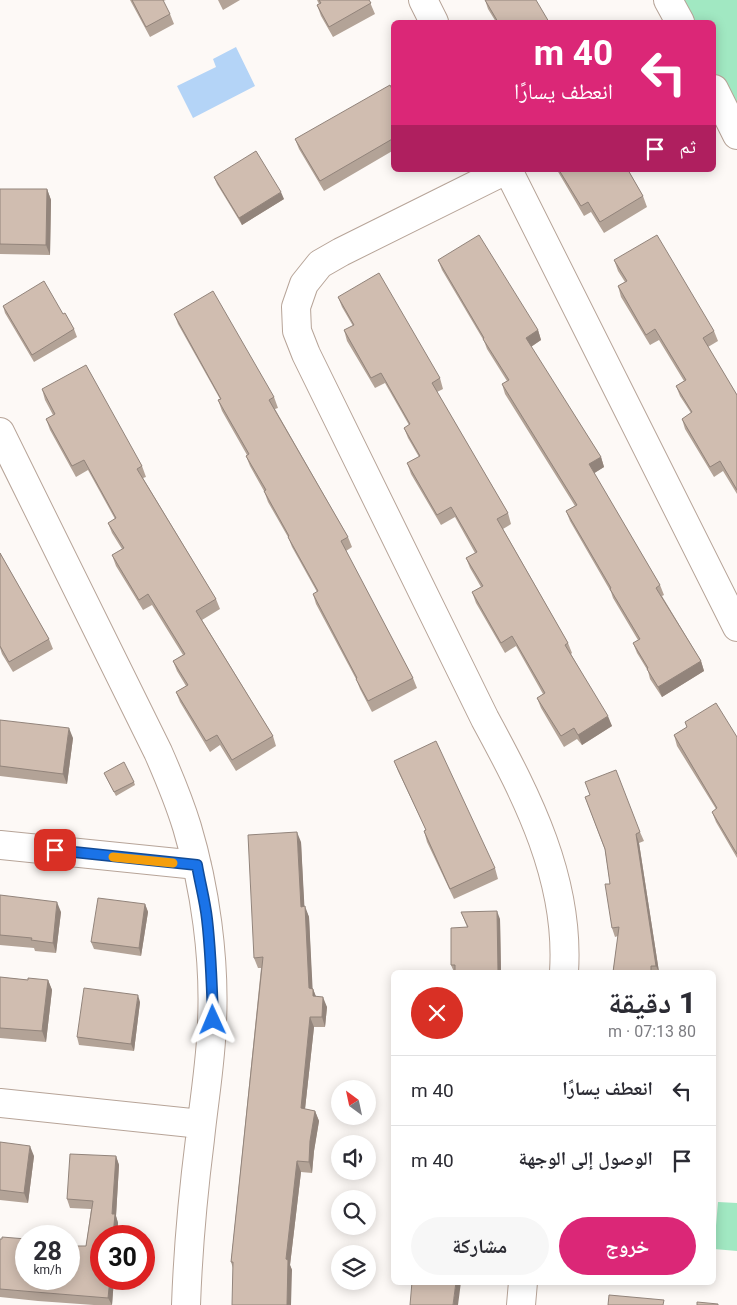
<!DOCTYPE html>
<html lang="ar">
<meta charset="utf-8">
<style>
:root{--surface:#fff;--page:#f7f7f7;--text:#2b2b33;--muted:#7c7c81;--line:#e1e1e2;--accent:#db2777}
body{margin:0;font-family:Roboto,"Noto Naskh Arabic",sans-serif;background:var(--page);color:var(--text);direction:rtl;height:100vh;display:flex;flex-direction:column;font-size:19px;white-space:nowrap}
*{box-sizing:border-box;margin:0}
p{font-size:16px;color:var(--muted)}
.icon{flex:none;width:28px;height:28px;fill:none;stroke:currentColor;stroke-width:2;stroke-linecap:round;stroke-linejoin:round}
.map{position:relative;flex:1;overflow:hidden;direction:ltr}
.sheet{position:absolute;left:391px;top:970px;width:325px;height:315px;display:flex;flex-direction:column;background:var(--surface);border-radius:8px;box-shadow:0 2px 12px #0003;direction:rtl}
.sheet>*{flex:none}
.top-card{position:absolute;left:391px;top:20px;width:325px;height:152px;border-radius:8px;box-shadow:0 2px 12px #0003;direction:rtl;background:#db2777;color:#fff;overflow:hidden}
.needle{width:32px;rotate:327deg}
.buttons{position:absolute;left:331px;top:1080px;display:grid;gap:10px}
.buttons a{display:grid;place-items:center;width:45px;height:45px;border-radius:50%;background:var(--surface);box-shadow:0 2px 12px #0003;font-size:25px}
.speed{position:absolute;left:15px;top:1225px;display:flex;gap:10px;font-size:25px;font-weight:700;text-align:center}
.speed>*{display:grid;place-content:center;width:65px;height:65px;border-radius:50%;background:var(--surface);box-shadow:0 2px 12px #0003;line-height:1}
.speed small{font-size:12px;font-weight:400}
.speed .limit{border:8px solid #d22;background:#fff;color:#111}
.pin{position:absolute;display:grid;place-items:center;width:42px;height:42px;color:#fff;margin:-21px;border-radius:10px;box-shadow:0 2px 8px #0006}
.me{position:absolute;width:55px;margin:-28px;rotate:359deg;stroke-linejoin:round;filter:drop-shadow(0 0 4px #0008)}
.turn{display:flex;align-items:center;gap:18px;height:105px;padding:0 20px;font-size:22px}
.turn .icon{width:65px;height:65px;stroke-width:2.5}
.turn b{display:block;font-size:35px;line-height:42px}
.then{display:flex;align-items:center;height:48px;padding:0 20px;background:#0003;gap:10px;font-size:19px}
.round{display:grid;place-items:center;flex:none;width:52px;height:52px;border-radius:26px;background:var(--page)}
.head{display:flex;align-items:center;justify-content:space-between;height:85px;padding:0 20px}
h1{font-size:30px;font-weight:800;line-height:38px}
.action{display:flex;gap:10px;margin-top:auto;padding:10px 20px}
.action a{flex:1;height:58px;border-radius:30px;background:var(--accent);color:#fff;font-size:20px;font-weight:800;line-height:58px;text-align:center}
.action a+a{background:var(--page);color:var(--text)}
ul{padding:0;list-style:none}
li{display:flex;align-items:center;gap:15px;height:70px;padding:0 20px;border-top:1px solid var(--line)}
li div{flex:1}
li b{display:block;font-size:19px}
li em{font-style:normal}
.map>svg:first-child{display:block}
.green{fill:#a1e8c2}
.water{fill:#b4d4f7}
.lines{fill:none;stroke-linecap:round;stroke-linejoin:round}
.minor-casing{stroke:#b7a498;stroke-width:30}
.minor{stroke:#fff;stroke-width:28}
.wall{fill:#b3a397}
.shaded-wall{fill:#92847b}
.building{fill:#d0bdb0;stroke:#92847b}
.route-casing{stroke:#114b97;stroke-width:12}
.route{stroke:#1a73e8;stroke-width:9}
.slow{stroke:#f59e0b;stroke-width:9}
</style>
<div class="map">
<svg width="737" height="1305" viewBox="0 0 737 1305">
<rect width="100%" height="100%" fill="#fdf9f6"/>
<path class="green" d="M669,0H737V119L714,79V22H681Z
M718,1202L737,1203V1251L714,1249Z"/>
<path class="water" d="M236,47L255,86L193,118L177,86L216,67L213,59Z"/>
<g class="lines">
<defs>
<path id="minor" d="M423,0L434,22
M668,0L680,22
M714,89L737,135
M506,170L341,252L320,264L304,284L296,307L297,331L306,354L485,719C528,798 570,880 564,972
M508,170L737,627
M0,432L158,752C169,777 179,801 187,827C205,887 215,959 212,1022C211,1061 204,1100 200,1139C193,1194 188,1249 186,1305
M0,845L197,865
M0,1103L201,1124
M521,1305L523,1282"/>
</defs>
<use href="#minor" class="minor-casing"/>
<use href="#minor" class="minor"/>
</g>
<path class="wall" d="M130,0H166L163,1L170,14L174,24L150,37Z
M218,0H240L223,10Z
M317,0H369L375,14L333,37L321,16L317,5L319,4Z
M485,0L549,22H496L488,9Z
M394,93V150L324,191L299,149L295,139Z
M557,170H628L643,196L647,207L604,233L591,212L584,216Z
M214,177L284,199L242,225L217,184Z
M0,189H47L51,200L50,255L0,254Z
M438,260L538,330L541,340L531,347L601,457L604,467L594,473L660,585L664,595L662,596L701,661L704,671L662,697L650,679L648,671L637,653L633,643L638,640L613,598L611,592L570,521L566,511L575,506L505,394L502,384L507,381L487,349L484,341L442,270Z
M614,260L714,331L718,341L708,347L737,395V494L723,471L714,477L685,429L682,419L691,413L680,396L676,386L684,381L659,340L650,345L621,297L618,286L625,282L618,271Z
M338,297L440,378L443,389L437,392L508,513L511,524L503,529L568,643L572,653L571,654L612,726L582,745L577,739L564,747L541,708L537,698L543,694L516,646L505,653L476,603L472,592L481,587L470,568L466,558L475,553L455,517L441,525L411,474L407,463L419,457L408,438L404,428L409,425L385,383L375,388L347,341L344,330L353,326L342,307Z
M3,306L63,314L74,329L77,337L34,362L5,313Z
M174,314L274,397L278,408L275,409L348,537L352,547L346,551L413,678L417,688L372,712L360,689L356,679L316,604L313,594L317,592L292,547L288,537L268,502L264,491L250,466L246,456L247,455L222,411L218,400L220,399L178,324Z
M42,389L142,466L146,477L143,478L216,599L220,609L202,620L273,736L276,746L236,771L220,745L210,752L180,702L176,692L186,686L177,671L173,661L183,655L152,605L143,610L116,566L112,555L122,549L112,533L108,523L115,519L88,470L76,477L50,430L46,419L53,415L45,400Z
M0,553L49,639L53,649L13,672L2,654L0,648Z
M0,720L73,738L67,784L0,776Z
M685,722L737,737V858L716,822L712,812L716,809L677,746L674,735L687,727Z
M394,761L495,868L498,879L454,899L427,842L424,831L426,830L398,771Z
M104,773L134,782L135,785L116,796Z
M585,797L640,832L644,841L639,843L659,972H613L618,936L615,937L612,928L610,884L605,850Z
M301,842L304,906L309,917L312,988L313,989L316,997L327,1007L325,1027H314L305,1109L315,1111L319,1121L314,1151L312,1173L301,1172L290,1265L292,1270L233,1268L231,1262L261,968H258L254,958Z
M0,895L61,912L56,953L35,951L34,948L0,945Z
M145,904L148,912L141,956L94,949L91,942Z
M461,912L500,919L501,972H454L451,965L467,927Z
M0,977L28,980H48L52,990L46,1042L0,1038Z
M140,1002L134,1051L79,1045L77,1037Z
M0,1142L34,1156L28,1203L0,1200Z
M116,1156L119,1165L116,1216L118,1223L112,1305H94L38,1301L0,1297V1239L26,1279L86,1246L91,1209L70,1208L67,1199Z"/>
<path class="shaded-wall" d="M47,189L51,200L50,255L46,245Z
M281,192L284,199L242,225L239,218Z
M538,330L541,340L529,348L526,338Z
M601,457L604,467L593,474L589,464Z
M701,661L704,671L662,697L658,687Z
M608,716L612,726L582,745L578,735Z
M69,728L73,738L67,784L63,774Z
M297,832L301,842L305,917L301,907Z
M636,834L639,843L659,972L656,966Z
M57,902L61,912L56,953L53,943Z
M145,904L148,912L141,956L139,948Z
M305,906L309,917L313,996V989L317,999L316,1006L309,988Z
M497,911L500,919L501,972H498Z
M48,980L52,990L46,1042L42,1031Z
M138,995L140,1002L134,1051L131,1044Z
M323,997L327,1007L325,1027L322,1017Z
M310,1017L314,1027L304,1118L301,1108Z
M315,1111L319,1121L314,1151L312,1173L309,1162L310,1141Z
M30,1146L34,1156L28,1203L24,1193Z
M116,1156L119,1165L116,1216L118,1223L117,1236H113L112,1214Z
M297,1161L301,1172L290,1265L292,1270L291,1305H287L286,1259Z
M110,1279H114L112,1305L108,1298Z
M456,1282H461L458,1305H453Z"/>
<path class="building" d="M132,0H163L170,14L146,27Z
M319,0H369L371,3L329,27L317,5L321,3Z
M485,0H536L549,22H498Z
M390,85L394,93V138L320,181L295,139Z
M256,151L281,192L239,218L214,177Z
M559,170H628L643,196L600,222L588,202L581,206Z
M0,189H47L46,245L0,244Z
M479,235L538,330L526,338L601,457L589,464L660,585L656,588L701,661L658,687L647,669L648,668L633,643L640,639L610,589L611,588L566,511L577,505L502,384L509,380L483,339L484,338L438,260Z
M657,235L714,331L703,338L737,395V490L720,461L710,467L682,419L692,412L676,386L686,380L655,329L646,335L618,286L627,281L614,260Z
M379,273L440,378L432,383L508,513L497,519L568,643L565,645L608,716L578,735L574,728L561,736L537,698L545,693L512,636L501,643L472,592L483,586L466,558L477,552L451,507L437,515L407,463L420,456L404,428L410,424L381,373L371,378L344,330L354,325L338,297Z
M44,281L63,314L65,313L74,329L32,355L3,306Z
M213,291L274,397L269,400L348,537L341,541L413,678L368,701L356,679L357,678L313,594L318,591L288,537L289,536L264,491L266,490L246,456L249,454L218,400L221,399L174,314Z
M86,365L142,466L137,469L216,599L196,611L273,736L232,760L217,735L206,741L176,692L188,685L173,661L185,654L148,594L139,600L112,555L124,548L108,523L116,518L84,460L72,466L46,419L55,414L42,389Z
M0,553L49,639L9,662L0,646Z
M716,703L737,737V854L712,812L717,808L674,735L687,727L685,722Z
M0,720L69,728L63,774L0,766Z
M436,741L495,868L450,889L424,831L426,830L394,761Z
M124,762L134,782L114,792L104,773Z
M616,770L640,832L636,834L656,966H651V972H613L619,927L612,928L605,884H610L605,849L585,797L590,795L585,782Z
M297,832L301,907L305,906L309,988L313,989V996L323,997L322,1017H310L301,1108L315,1111L310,1141L309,1162L297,1161L286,1259L288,1260L287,1305H232L233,1262H231L263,957L254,958L248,835Z
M0,895L57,902L53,943L31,940L32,938L0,935Z
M98,898L145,904L139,948L91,942Z
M497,911L498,972H455V965H451V928L468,927L461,912Z
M0,977L28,980V978L48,980L42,1031L0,1028Z
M84,988L138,995L131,1044L77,1037Z
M0,1142L30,1146L24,1193L0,1190Z
M70,1154L116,1156L112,1214H115L113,1236H101V1279H110L108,1298L35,1292L0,1289V1239H2V1237L26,1239V1279H69V1246H86L93,1201L67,1199Z
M412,1282H456L453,1305H410Z
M609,1295L664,1300L663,1305H608Z
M697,1302L718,1304V1305H697Z"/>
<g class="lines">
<defs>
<path id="route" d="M55,850L197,865C200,883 205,901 207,919C211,953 212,986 213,1020"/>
</defs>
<use href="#route" class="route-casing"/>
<use href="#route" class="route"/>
<path class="slow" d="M113,857L173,863"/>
</g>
</svg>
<div class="buttons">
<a><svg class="needle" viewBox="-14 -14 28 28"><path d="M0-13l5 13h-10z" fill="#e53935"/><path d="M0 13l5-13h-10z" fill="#7c7c81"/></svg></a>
<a><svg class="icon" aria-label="sound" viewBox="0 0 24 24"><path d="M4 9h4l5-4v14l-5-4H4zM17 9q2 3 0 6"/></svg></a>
<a><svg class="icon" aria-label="search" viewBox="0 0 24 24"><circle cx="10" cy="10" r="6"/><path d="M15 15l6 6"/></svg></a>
<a><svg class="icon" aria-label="layers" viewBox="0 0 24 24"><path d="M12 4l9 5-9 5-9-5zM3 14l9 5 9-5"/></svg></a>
</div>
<div class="speed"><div>28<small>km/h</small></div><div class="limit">30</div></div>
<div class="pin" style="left:55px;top:850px;background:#d93025"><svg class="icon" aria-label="arrive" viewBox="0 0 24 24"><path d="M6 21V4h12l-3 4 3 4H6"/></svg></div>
<svg class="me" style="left:213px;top:1020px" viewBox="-20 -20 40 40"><path d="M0-17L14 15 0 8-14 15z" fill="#1a73e8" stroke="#fff" stroke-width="4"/></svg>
<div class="top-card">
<div class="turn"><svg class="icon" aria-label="left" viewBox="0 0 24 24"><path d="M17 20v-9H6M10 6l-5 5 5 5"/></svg><div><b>40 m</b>انعطف يسارًا</div></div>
<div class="then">ثم<svg class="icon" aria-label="arrive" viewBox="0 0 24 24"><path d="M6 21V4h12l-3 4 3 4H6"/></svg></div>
</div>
<section class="sheet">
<div class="head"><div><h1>1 دقيقة</h1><p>80 m · 07:13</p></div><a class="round" style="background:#d93025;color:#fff"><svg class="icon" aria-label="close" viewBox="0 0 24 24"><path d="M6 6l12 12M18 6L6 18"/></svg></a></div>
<ul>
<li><svg class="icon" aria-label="left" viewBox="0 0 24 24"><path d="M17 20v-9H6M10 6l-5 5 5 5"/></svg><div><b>انعطف يسارًا</b></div><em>40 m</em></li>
<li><svg class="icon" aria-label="arrive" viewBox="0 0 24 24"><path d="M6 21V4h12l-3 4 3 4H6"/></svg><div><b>الوصول إلى الوجهة</b></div><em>40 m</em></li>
</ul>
<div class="action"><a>خروج</a><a>مشاركة</a></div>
</section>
</div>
